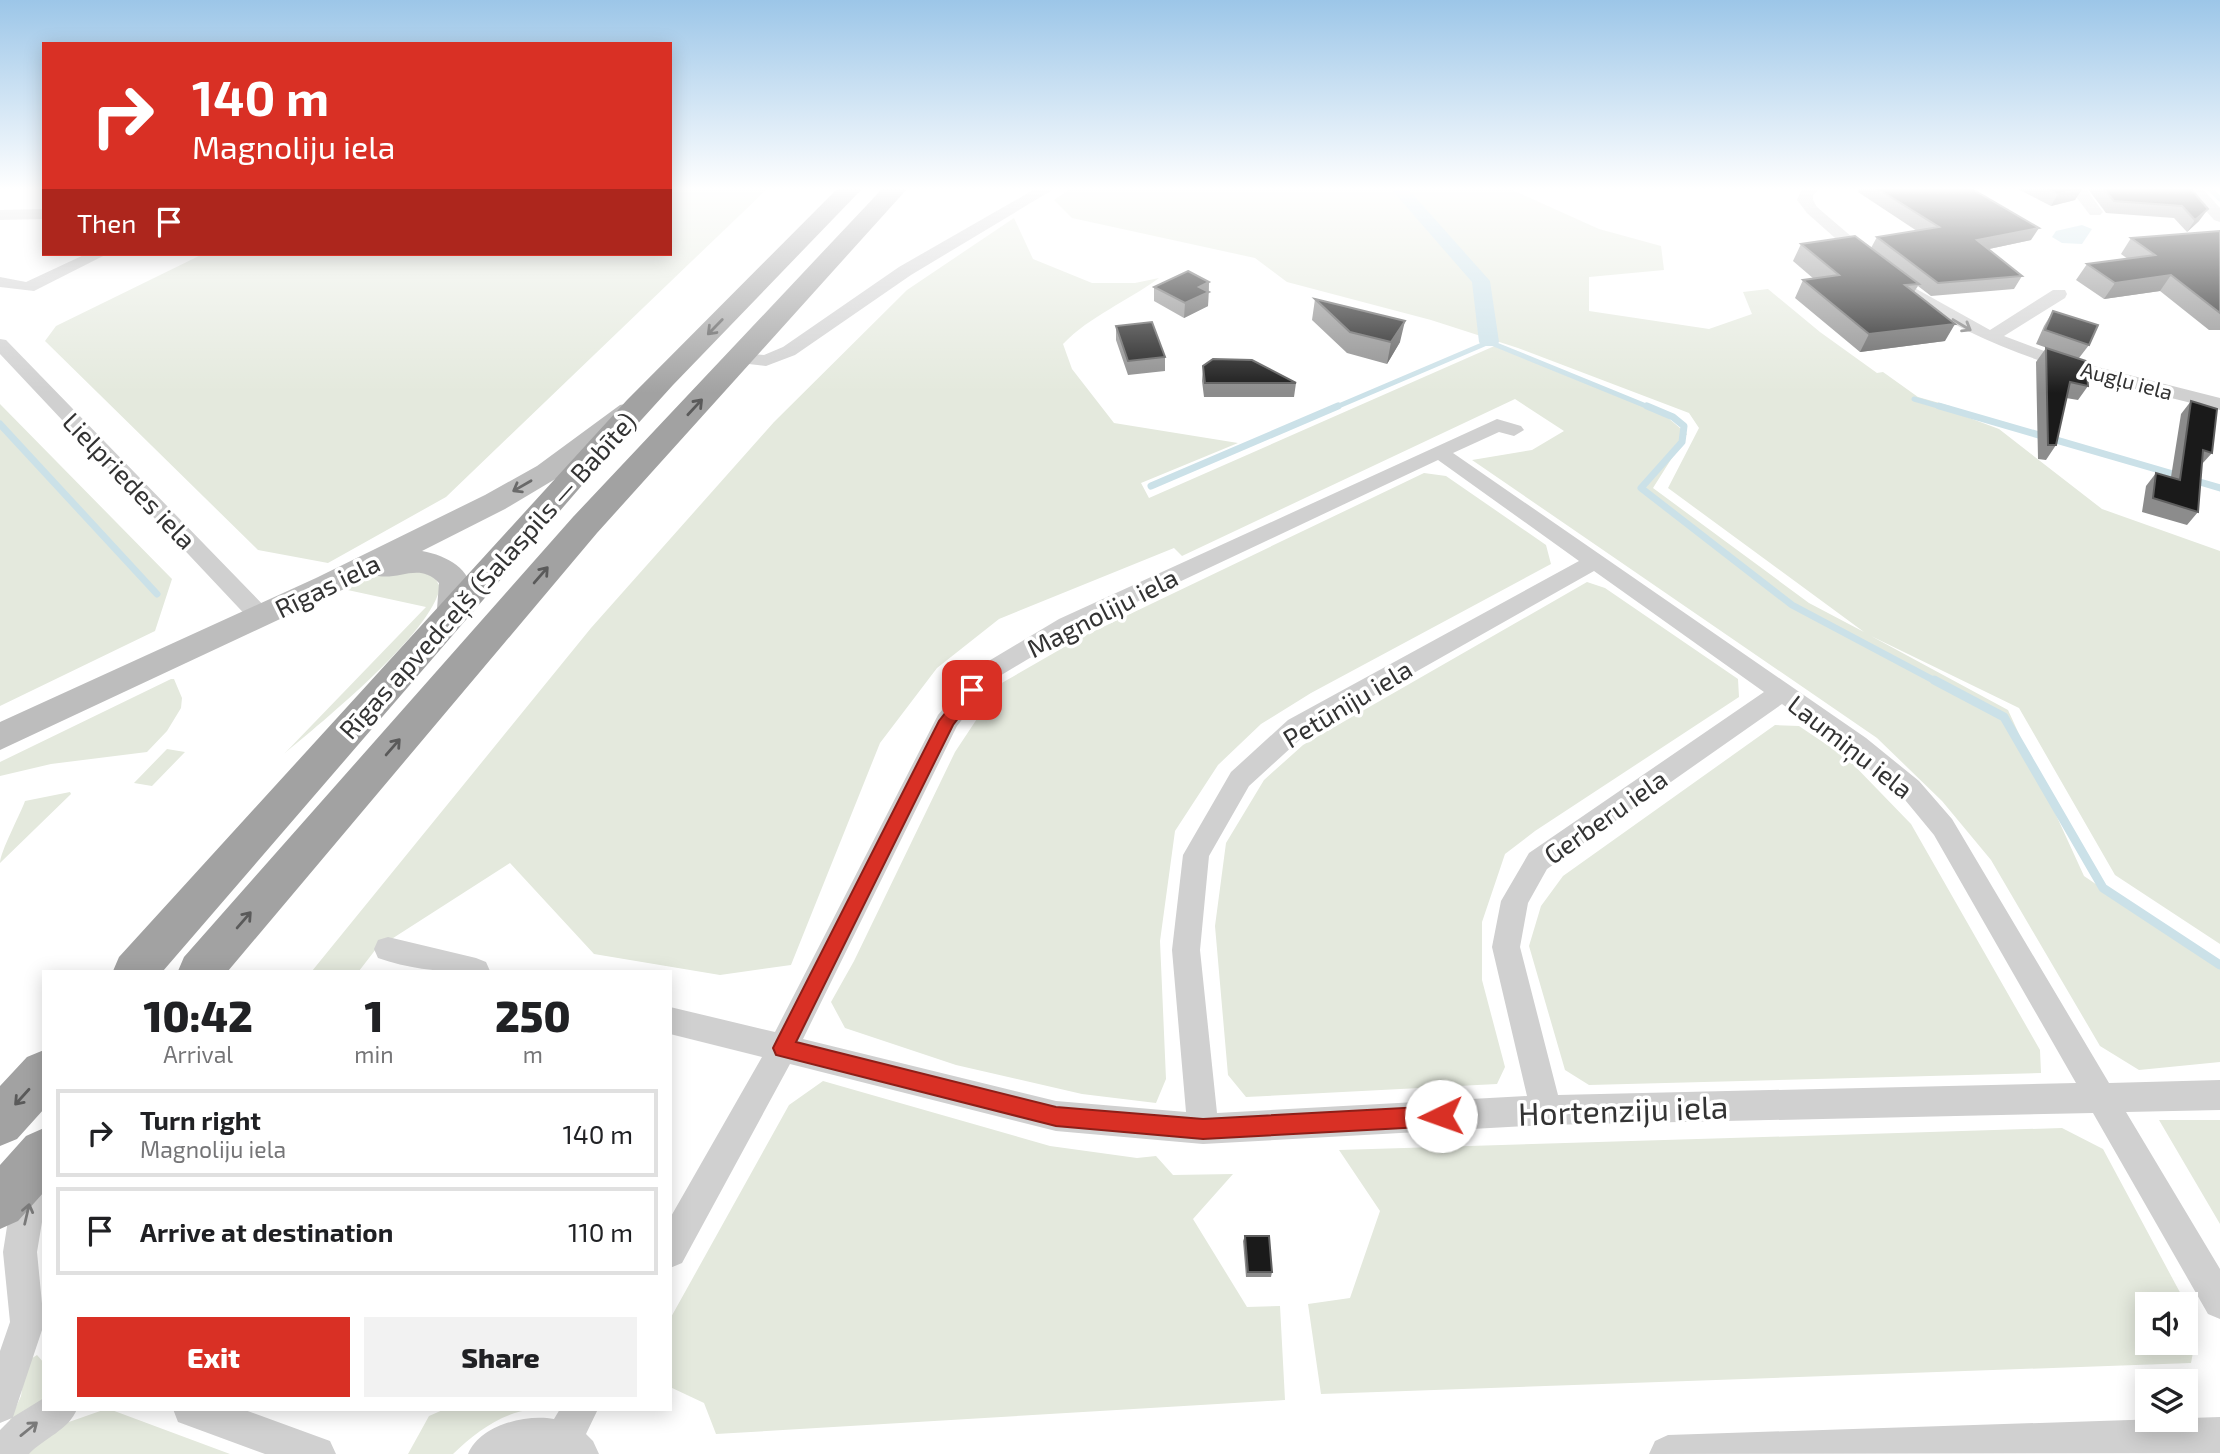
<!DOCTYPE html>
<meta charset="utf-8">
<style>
:root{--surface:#fff;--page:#f2f2f2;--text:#202124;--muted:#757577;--line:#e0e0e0;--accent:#d93025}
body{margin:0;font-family:"Exo 2",sans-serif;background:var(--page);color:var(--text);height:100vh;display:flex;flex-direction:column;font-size:26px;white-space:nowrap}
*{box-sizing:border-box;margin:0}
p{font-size:23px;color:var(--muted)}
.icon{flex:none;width:38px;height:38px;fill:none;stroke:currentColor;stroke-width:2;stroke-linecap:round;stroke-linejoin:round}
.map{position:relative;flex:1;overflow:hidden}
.side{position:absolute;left:42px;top:970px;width:630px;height:441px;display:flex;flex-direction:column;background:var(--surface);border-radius:0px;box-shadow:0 4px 18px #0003}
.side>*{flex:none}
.hud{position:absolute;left:42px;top:42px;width:630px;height:214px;border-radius:0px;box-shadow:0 4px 18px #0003;background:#d93025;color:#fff;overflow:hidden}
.controls{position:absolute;left:2135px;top:1292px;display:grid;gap:14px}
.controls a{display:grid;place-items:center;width:63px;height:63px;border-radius:0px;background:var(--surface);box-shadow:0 4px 18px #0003;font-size:35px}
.pin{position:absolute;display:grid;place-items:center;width:60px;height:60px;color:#fff;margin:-30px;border-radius:14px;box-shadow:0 4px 10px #0006}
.me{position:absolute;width:77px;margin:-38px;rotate:267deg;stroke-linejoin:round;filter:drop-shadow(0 0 5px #0008)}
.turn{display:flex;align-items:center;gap:24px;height:147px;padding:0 35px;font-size:32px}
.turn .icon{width:91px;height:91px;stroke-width:2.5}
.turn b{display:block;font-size:49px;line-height:60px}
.then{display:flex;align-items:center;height:66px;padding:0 35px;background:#0003;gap:14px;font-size:26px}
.eta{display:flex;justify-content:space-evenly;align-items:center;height:119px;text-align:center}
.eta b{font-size:42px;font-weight:800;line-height:49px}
.primary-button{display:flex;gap:14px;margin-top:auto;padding:14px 35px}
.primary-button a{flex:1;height:80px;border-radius:0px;background:var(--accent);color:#fff;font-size:28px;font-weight:800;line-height:80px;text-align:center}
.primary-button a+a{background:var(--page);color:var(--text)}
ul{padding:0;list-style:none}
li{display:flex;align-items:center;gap:21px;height:88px;margin:0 14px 10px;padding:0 21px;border:4px solid var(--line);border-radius:0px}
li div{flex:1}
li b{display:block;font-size:26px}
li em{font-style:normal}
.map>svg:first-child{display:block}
.green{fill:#e4e9dd;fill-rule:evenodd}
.water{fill:#cbe1e8}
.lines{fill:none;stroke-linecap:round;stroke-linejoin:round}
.stream-far2{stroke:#cbe1e8;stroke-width:5}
.stream-far1{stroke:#cbe1e8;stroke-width:7}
.stream{stroke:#cbe1e8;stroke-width:9}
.canal{fill:#cbe1e8;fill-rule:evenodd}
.minor{fill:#d0d0d0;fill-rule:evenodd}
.secondary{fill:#bdbdbd;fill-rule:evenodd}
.trunk{fill:#a2a2a2;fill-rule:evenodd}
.wall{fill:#8c8c8c}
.shaded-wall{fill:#5f5f5f}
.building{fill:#1a1a1a;stroke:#5f5f5f;stroke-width:2}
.oneway{stroke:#7a7a7a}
.oneway2{stroke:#5a5a5a}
.oneway3{stroke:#6a6a6a}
.route{fill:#d93025;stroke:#8d1f18;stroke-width:2}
.labels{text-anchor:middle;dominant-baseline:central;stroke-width:7;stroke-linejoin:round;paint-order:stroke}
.far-street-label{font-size:21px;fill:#333;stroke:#fff}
.street-label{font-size:26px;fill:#333;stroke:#fff}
.near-street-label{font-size:32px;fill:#333;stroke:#fff}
</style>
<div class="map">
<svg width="2220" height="1454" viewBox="0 0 2220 1454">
<rect width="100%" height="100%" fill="#fff"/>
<path class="green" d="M670,189H767L446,497L328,563L258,550L45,341L56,326L203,254H670Z
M1070,189H1510L1599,229L1661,246L1664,270L1589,277V311L1709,329L1752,314L1743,292L1768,289L1820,332L1877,373L1883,372L1918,397L1950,406L1948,410L1999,429L2102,509L2220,551V944L2115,875L2019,708L1871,636L2008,710L2084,876L2220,969V1062L2139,1070L2100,1046L1991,860L1942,801L1877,738L1472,460L1532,450L1564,431L1515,399L1182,556L1174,548L999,619L937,668L880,743L791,965L720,975L594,954L510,863L376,949L359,971H312L591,628L774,422L907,290L1014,218L1033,259L1092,283H1135L1159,278C1128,301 1090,316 1063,344L1072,369L1114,423L1238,443L1141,483L1149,498L1499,344L1667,417L1687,434L1653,488L1809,603L1864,632L1668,488L1699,428L1689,413L1518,348L1431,320L1287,282L1255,258L1072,218L1054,200Z
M0,404L172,579L155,631L0,706Z
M1424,473L1446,476L1546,545L1551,564L1311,693L1261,724L1218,765L1175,831L1160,941L1166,1079L1156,1103L1082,1094L956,1065L845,1028L831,1002L854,961L955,752L1000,684L1080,638Z
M408,569L434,576L440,587C432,633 322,722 284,754L426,607L343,589L364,578Z
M1587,582L1605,588L1738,679L1739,697L1535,831L1505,854L1482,922V980L1505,1067L1497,1084L1246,1097L1228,1075L1215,926L1226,843L1264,780L1303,745Z
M171,679H174L182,698L181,708L167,731L147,752L51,764L0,776V762Z
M1775,725L1799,726L1848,759L1911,824L2040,1050L2041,1073L1589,1085L1565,1070L1529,946L1541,906L1563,876Z
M167,749L185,752L152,786L134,783Z
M70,792L71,794L0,863C0,852 20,815 25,801Z
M823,1081L1050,1146L1137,1158L1156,1156L1173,1175L1233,1174L1193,1219L1247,1307L1280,1306L1285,1400L716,1434L704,1403L670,1387V1319L789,1105Z
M2159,1120H2220V1224Z
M2062,1128L2103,1149L2198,1326L2191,1363L1321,1394L1308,1304L1350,1298L1380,1211L1339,1150ZM2147,1304H2186V1342H2147Z
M37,1355L44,1363V1400L5,1431L21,1396L26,1362Z
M106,1409H109L230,1454H24L66,1423Z
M445,1409H533C501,1413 476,1432 453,1454H408L429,1416Z"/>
<path class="water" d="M2082,225L2092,229L2082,244L2062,243L2052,237L2056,231Z"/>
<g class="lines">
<path class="stream-far2" d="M2210,189L2220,199
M1914,399L1945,408
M1334,408L1489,342L1651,408"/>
<path class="stream-far1" d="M1647,406L1673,417L1684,426L1682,442L1641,488L1792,605L1937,682
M1939,406L2180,476
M0,424L157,594
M2193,480L2220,488
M1151,486L1338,406"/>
<path class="stream" d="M1934,680L2004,717L2103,888L2220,965"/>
<path class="canal" d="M1391,189H1408L1490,281L1499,342L1496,346H1482L1479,342L1472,282Z"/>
<path class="minor" d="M1035,189H1054L911,275L795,355L766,366L740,363L731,358L740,353L764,355L783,347L899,267Z
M1820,189L1813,195V200L1817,207L1874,256L1876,259L1874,262H1862L1807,213L1797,200L1802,189Z
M2070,189H2086L2103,212L2100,215H2090Z
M2187,189H2203L2220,208V222L2214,220Z
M44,209V219L0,220V210Z
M86,254H107L34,291L0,287V277L26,282Z
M1911,286L1990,330L2053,290H2065L2067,294L2065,298L2004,336L2066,359L2220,398V410C2106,381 2004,361 1905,295L1903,291L1905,287Z
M0,339L6,340L269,611L272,617L269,623L261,625L253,623L0,354Z
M1497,419L1521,426L1524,430L1514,436L1499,432L1453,453L1866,738L1919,781L1952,819L2109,1083L2220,1080V1110L2126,1112L2220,1269V1319L2208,1314L2093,1113L1546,1125L1203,1144L1056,1131L790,1064L682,1263L670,1268V1218L762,1057L670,1034V1007L775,1032L938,715L977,668L1059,619ZM1438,460L1579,561L1288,720L1231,772L1183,855L1172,950L1186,1112L1056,1101L803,1039L957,726L993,680L1075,631ZM1594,571L1764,692L1529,853L1501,901L1492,947L1527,1096L1217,1113L1200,950L1209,856L1249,786L1306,734ZM1782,704L1848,752L1901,795L1934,835L2076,1083L1558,1095L1520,947L1528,903L1547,869Z
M388,937L476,958L486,962L490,971C452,973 415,971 378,958L374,949L378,940Z
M37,1162L44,1165V1210L37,1252L44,1324L13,1417L44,1398V1409H77C69,1430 44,1438 29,1454H0V1430L12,1418L0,1423V1351L10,1322L3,1252L9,1214L26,1167Z
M173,1409H242L330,1441L336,1454H265L178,1422Z
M560,1409H598L586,1434L593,1441L599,1454H468C480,1425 525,1414 554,1419Z
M2220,1417V1453L1649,1454L1655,1441L1668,1435Z"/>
<path class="secondary" d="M630,403L640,405L644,411L640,417L557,478L505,509L422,551C456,557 486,580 464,617L453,620L442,617L437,609L439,583C419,561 398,582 374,575L0,750V722L316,578L485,495L537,466L620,405Z"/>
<path class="trunk" d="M837,189H862L673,385L584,483L163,971H113L119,957L627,400Z
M882,189H907L597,533L228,971H178L184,957L573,517Z
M44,1050V1109L17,1139L0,1146V1086L27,1057Z
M44,1128V1192L18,1221L0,1229V1165L26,1136Z"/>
</g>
<path class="wall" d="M1859,189H1972L2031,240L1989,249L2022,276L2014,289L1931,296L1918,286L1914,292L1945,341L1860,352L1795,298L1803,280L1814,279L1793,261L1801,244L1871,248L1877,237L1917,231L1858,192Z
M2018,189H2082L2075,200L2051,206Z
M2088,189H2191L2199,221L2187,232L2174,218L2106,213Z
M2220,231V330H2209L2160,291L2104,299L2076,280L2087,264L2128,259L2121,254L2131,238Z
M1209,282L1208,306L1184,318L1154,301V287Z
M1315,299L1400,342L1387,364L1347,353L1312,320Z
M2053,311L2089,345L2079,358L2088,386L2078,400L2066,398L2056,445L2046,460L2038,459L2036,362L2046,348L2050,349L2036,344L2044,326Z
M1116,326L1165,357V371L1128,375L1116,340Z
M1203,366L1296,383L1294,397H1204L1202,381Z
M2191,401L2212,453L2202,464L2198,512L2187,525L2142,512L2146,486L2156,473L2171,477L2181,414Z
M1245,1236L1272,1272L1271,1277H1246L1243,1241Z"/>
<path class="shaded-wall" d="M2078,189H2082L2075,200L2051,206L2058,194Z
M2208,209L2199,221L2187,232L2195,220Z
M2039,228L2031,240L1970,253L1977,240Z
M2171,275L2160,291L2104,299L2115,283Z
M1209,282L1208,306L1184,318L1185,303L1199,287Z
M1405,321L1400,342L1387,364L1391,342Z
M1955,324L1945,341L1860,352L1869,334Z"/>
<path class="building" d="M1878,189H1972L2039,228L1977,240L2022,276L1938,283L1877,237L1939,227Z
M2049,189H2078L2058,194Z
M2104,189H2191L2208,209L2195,220L2182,206L2114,201Z
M2220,231V313L2171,275L2115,283L2087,264L2155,255L2131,238Z
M1855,236L1919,284L1905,285L1955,324L1869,334L1803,280L1839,275L1801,244Z
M1188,271L1209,282L1199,287L1209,292L1185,303L1154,287Z
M1315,299L1405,321L1391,342L1350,332Z
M2053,311L2098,325L2089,345L2045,330Z
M1152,322L1165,357L1128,361L1116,326Z
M2046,348L2086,361L2088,386L2070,382L2056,445H2048Z
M1213,359L1252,360L1296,383H1205L1203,366Z
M2191,401L2217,409L2212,453L2203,450L2198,512L2153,498L2156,473L2180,480Z
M1245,1236H1269L1272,1272H1248Z"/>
<defs><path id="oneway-shaft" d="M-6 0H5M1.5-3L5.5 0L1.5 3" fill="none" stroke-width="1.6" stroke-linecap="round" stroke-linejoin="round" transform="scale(1.75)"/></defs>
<g class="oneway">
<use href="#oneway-shaft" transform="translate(1962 325) rotate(31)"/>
<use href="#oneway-shaft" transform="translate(27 1214) rotate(-77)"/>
<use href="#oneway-shaft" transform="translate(29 1429) rotate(-39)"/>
</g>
<g class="oneway2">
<use href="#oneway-shaft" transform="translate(715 327) rotate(134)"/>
<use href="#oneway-shaft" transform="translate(695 407) rotate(-47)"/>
<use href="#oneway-shaft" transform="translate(541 575) rotate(-49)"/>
<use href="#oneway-shaft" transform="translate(393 747) rotate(-49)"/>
<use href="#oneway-shaft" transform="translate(244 920) rotate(-49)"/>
<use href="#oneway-shaft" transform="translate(22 1097) rotate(132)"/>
</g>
<use class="oneway3" href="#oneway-shaft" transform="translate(522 486) rotate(150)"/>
<linearGradient id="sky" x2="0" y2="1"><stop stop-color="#9cc6e8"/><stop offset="0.48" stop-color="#fff"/><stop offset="1" stop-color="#fff" stop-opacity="0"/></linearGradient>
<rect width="2220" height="393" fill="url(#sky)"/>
<path class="route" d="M972,684L980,690L953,725L796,1042L1056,1107L1203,1119L1441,1106L1448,1109L1451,1116L1448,1123L1441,1126L1203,1139L1056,1126L776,1055L773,1048L776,1042L939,721L966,686Z"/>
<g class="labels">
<g class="far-street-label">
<text transform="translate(2127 380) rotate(15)">Augļu iela</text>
</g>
<g class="street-label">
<text transform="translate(130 480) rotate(46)">Lielpriedes iela</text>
<text transform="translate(487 575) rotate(-48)">Rīgas apvedceļš (Salaspils — Babīte)</text>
<text transform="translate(327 585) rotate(-26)">Rīgas iela</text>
<text transform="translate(1102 612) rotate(-27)">Magnoliju iela</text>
<text transform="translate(1347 703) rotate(-31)">Petūniju iela</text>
<text transform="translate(1851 746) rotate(38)">Laumiņu iela</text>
<text transform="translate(1605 816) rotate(-35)">Gerberu iela</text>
</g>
<g class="near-street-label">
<text transform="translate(1623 1109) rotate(-2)">Hortenziju iela</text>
</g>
</g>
</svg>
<div class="controls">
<a><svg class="icon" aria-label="sound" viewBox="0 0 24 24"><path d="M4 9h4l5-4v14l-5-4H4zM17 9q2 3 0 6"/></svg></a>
<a><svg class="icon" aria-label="layers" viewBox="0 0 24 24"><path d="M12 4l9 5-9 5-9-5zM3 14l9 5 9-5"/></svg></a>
</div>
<div class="pin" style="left:972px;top:690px;background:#d93025"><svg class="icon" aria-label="arrive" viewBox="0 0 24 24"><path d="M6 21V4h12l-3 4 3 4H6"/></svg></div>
<svg class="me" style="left:1441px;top:1116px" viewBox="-20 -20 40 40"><circle r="19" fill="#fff"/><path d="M0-13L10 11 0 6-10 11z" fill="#d93025"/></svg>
<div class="hud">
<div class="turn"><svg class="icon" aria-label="right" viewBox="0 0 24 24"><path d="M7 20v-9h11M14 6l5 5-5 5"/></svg><div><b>140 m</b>Magnoliju iela</div></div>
<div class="then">Then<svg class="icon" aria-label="arrive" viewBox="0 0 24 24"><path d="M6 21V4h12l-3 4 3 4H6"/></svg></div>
</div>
<section class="side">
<div class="eta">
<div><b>10:42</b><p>Arrival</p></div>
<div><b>1</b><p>min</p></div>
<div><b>250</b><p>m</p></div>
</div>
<ul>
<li><svg class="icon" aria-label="right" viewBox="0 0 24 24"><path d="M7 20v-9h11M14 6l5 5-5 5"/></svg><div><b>Turn right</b><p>Magnoliju iela</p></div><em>140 m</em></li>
<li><svg class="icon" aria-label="arrive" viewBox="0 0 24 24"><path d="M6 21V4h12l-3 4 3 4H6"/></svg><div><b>Arrive at destination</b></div><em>110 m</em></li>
</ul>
<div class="primary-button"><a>Exit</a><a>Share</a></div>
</section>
</div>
